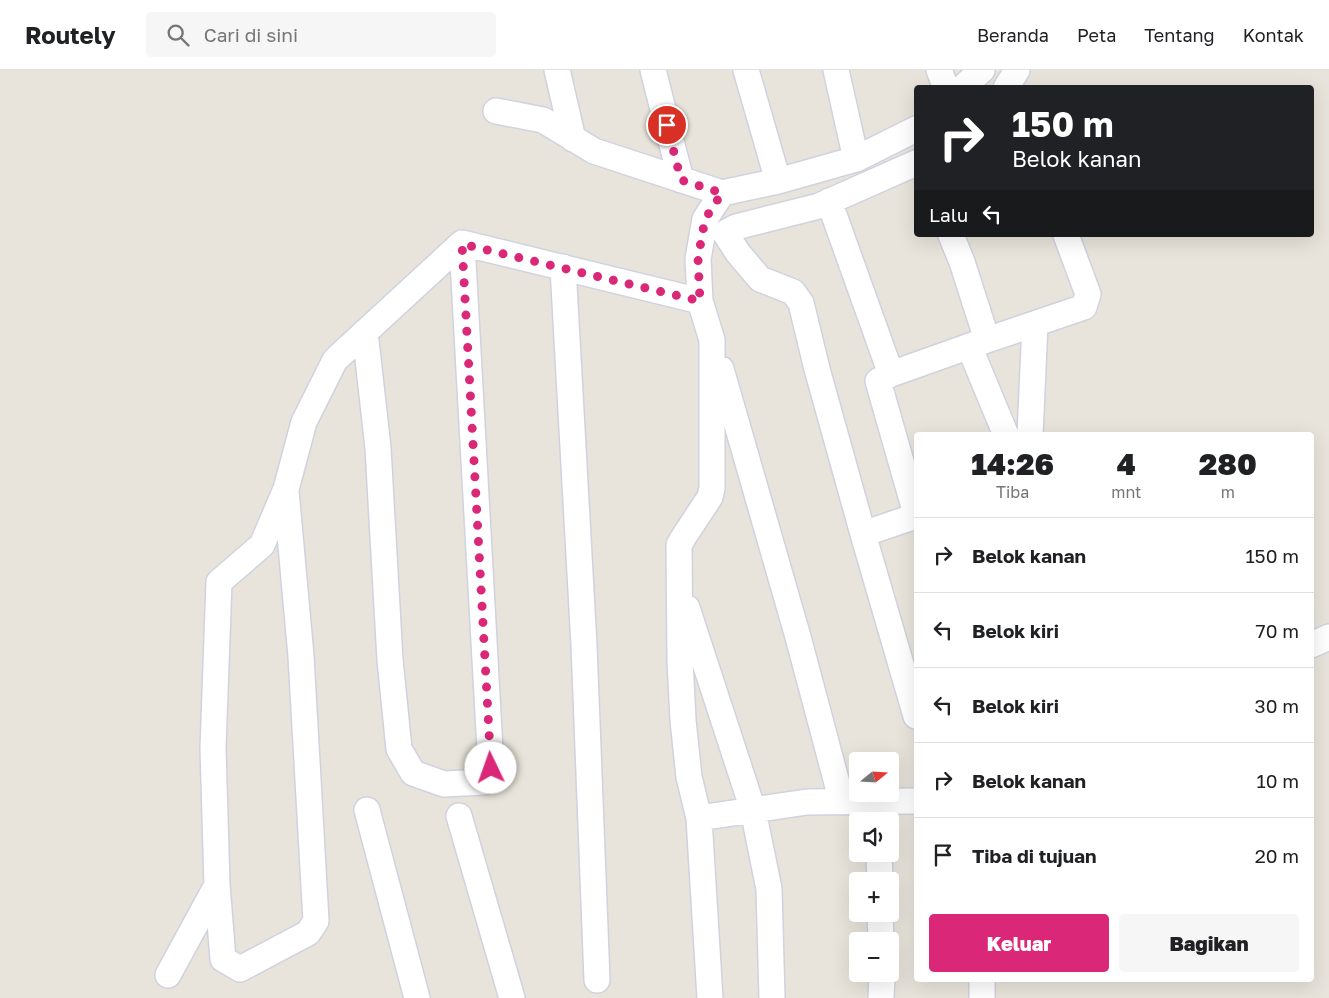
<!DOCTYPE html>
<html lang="id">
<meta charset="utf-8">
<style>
:root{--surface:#fff;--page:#f6f6f6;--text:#202124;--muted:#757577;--line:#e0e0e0;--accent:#db2777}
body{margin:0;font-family:"Golos Text",sans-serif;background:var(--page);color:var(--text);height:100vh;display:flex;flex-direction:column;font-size:19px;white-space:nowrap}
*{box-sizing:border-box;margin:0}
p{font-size:16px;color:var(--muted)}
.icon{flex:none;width:28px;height:28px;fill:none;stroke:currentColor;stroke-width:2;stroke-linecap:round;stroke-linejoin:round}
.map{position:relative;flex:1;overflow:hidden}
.details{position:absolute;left:914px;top:362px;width:400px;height:550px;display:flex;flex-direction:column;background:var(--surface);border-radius:5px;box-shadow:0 5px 20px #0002}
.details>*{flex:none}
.top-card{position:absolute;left:914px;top:15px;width:400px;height:152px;border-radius:5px;box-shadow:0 5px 20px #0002;background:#202124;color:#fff;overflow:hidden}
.needle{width:32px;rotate:72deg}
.tools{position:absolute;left:849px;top:682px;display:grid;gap:10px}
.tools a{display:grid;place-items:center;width:50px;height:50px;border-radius:5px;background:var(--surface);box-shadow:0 5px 20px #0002;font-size:25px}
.pin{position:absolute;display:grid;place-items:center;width:42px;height:42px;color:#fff;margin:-21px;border:2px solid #fff;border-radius:50%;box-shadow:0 1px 5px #0007}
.me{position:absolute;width:55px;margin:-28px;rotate:357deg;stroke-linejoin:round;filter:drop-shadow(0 0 4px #0008)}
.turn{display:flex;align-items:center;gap:18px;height:105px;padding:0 15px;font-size:22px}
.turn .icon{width:65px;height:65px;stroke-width:2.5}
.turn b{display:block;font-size:35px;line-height:42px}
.then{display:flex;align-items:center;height:48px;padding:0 15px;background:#0003;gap:10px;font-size:19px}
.eta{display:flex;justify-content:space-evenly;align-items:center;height:85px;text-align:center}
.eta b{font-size:30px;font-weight:800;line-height:35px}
.button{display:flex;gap:10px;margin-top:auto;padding:10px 15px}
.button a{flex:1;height:58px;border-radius:5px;background:var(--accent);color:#fff;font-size:20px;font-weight:800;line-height:58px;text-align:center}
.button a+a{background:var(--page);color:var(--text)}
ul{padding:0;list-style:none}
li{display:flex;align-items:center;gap:15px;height:75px;padding:0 15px;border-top:1px solid var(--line)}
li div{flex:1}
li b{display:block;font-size:19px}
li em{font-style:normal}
header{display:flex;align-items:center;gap:30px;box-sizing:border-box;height:70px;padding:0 25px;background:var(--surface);border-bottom:1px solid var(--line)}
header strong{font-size:24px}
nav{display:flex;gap:28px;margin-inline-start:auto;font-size:18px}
.search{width:350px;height:45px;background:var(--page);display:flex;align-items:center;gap:12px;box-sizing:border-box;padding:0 18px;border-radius:5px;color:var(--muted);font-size:19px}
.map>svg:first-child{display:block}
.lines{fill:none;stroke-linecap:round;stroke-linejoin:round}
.minor-casing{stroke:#d0d2df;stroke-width:28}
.minor{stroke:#fff;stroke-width:25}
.route{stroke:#db2777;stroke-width:9;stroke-dasharray:0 16.2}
</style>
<header>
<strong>Routely</strong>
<div class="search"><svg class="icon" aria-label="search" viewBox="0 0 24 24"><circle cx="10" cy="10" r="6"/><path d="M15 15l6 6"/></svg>Cari di sini</div>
<nav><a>Beranda</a><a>Peta</a><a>Tentang</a><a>Kontak</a></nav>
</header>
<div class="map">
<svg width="1329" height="928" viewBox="0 0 1329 928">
<rect width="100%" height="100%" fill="#e8e4db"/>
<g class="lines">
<defs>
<path id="minor" d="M557,0L573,69
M653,0L681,110
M746,0L778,111
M836,0L856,89
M939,0L946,18
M962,18L982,0
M1006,18L1017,0
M496,41L543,50L594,81L722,123
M916,93L819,136L736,157L725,163L738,183L760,209L793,222L801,233L817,299L863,464L916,446
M829,131L891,304L878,311L916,444
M563,197L584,575L597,910
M365,262L378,378L390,590L399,679L413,703L444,714L484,712L491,698L462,173
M987,270L1084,237L1088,224L1066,165
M969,276L1006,365
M721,299L798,567L842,732
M891,304L987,270L962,192L951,165
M1030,365L1035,254
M863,464L916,646
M687,538L753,740L769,819L772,928
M1311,575L1329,567
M367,740L417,928
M459,746L512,928
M699,748L807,732L916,731
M879,784L880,811
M217,815L223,889L240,899L308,863L316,851L301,586L286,421
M880,844L881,871
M168,905L217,815L213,678L219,512L262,475L286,419L304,352L335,290L462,173L700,231
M982,910V928
M710,928L699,748L689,707L683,650L680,591L679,475L683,468L710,427L712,418V270L700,231L698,189L705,149L722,123L778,111L856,89L916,59
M881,928L882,904"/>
</defs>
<use href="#minor" class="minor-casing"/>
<use href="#minor" class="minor"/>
</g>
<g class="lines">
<path class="route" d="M491,698L462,174L700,231L698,188L705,149L722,123L681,110L667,55"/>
</g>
</svg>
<div class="tools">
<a><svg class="needle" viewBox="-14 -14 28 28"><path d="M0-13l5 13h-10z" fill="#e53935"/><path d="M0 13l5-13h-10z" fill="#757577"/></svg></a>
<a><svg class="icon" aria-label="sound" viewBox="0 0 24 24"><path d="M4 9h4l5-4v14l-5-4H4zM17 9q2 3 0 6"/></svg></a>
<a>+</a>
<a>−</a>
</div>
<div class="pin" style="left:667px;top:55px;background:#d93025"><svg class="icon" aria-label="arrive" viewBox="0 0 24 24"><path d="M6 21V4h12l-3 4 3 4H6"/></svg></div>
<svg class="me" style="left:491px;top:698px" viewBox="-20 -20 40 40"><circle r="19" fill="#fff"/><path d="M0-13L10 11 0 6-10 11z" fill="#db2777"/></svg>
<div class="top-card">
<div class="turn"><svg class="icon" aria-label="right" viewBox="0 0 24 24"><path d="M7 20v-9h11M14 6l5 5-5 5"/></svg><div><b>150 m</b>Belok kanan</div></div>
<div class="then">Lalu<svg class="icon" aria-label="left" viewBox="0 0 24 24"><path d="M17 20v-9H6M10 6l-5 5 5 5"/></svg></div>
</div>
<section class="details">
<div class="eta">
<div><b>14:26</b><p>Tiba</p></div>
<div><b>4</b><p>mnt</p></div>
<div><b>280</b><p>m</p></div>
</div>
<ul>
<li><svg class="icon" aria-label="right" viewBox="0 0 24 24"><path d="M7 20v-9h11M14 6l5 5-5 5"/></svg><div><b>Belok kanan</b></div><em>150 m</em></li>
<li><svg class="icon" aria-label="left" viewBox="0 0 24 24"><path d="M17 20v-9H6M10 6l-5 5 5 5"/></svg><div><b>Belok kiri</b></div><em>70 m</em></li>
<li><svg class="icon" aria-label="left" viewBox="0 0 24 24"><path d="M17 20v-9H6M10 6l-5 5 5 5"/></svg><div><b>Belok kiri</b></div><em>30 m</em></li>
<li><svg class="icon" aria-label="right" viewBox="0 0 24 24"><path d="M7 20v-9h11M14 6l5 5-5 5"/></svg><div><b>Belok kanan</b></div><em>10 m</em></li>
<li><svg class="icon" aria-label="arrive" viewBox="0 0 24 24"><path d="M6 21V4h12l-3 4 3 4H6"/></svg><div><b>Tiba di tujuan</b></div><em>20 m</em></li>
</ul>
<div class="button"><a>Keluar</a><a>Bagikan</a></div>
</section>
</div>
